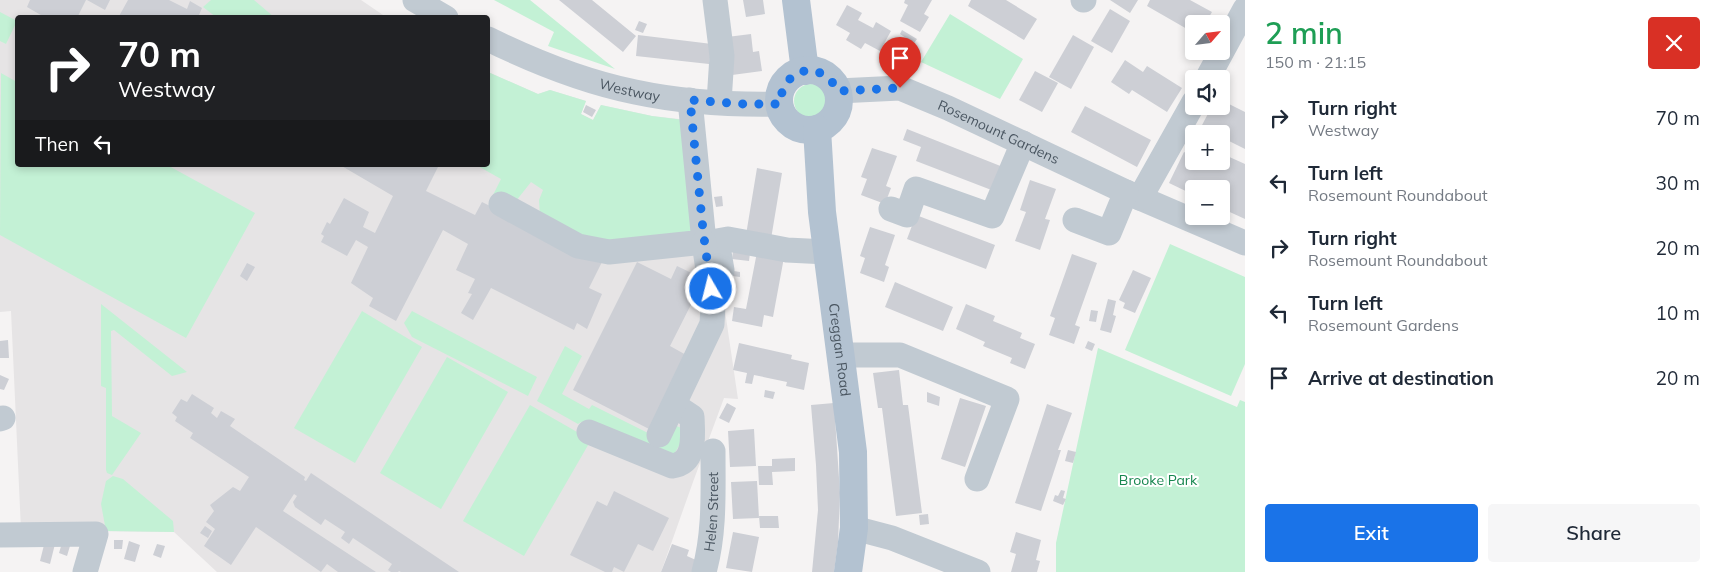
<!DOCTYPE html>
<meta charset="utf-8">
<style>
:root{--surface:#fff;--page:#f6f6f7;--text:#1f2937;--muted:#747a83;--accent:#1a73e8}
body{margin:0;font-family:Mulish,sans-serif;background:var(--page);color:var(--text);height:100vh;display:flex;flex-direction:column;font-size:19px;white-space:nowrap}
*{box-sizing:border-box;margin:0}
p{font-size:16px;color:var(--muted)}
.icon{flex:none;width:28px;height:28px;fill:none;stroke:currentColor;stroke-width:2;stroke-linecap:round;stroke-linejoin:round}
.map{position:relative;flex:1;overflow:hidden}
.panel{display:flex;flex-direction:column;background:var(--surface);width:475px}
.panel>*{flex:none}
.guide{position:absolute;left:15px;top:15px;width:475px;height:152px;border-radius:5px;box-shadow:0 2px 8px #0003;background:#202124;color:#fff;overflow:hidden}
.needle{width:32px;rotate:62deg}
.fabs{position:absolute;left:1185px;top:15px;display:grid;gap:10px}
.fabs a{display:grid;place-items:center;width:45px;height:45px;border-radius:5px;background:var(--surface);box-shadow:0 2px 8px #0003;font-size:25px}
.pin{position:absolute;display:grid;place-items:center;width:42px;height:42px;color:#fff;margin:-51px -21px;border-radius:50% 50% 50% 0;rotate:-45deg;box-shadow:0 0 5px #0007}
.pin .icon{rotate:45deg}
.me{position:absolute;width:55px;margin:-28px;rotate:352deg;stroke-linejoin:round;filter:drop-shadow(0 0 4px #0008)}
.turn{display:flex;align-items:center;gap:18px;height:105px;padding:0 20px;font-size:22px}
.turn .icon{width:65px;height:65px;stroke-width:2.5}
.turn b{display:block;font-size:35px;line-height:42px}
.then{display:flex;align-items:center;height:48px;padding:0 20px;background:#0003;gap:10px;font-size:19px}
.round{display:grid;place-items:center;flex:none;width:52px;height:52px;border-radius:5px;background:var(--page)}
.overview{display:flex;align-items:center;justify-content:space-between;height:85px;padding:0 20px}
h1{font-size:30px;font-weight:600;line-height:38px;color:#1e9e55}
.primary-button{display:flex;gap:10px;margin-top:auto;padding:10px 20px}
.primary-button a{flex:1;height:58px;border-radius:5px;background:var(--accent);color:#fff;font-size:20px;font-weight:600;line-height:58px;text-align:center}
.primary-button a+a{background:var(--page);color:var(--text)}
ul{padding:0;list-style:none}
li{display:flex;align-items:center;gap:15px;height:65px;padding:0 20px}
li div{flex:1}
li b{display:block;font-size:19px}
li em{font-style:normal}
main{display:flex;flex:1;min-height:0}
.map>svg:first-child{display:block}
.education{fill:#e6e4e5}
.green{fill:#c3f1d5}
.building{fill:#cdcfd5}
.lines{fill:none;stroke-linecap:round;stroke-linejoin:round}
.minor{stroke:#c1cad2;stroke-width:25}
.major{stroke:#b3c2d1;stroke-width:28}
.route{stroke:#1a73e8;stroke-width:9;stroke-dasharray:0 16.2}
.labels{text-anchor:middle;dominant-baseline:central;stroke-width:4;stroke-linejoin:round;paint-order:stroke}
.street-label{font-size:14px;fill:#4a5661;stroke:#fff}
.park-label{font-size:14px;fill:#17864f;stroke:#fff}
</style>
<main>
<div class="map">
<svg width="1245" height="572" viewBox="0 0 1245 572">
<rect width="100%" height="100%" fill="#f5f3f3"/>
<path class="education" d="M0,0H361L386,17L18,18V165H488V72L538,94L550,90L586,101L581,114L593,120L601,105L652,116L697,121L738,399L724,398L693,482L661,572H217L174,532L21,530L11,311L0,312Z"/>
<path class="green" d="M211,0H254L274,17H216L203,7Z
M494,0H530L615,69L548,46L554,32Z
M0,12L17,21L6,44L0,41Z
M950,14L1023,59L1000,99L921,62Z
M488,72L538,94L550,90L586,101L581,114L593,120L601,105L652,116L684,120L694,234L591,245L540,216L539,200L543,190L531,182L516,201L492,197L501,179L476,165H488Z
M1,73L17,82L18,165H167L255,213L186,338L0,235Z
M794 101a17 17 0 1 1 34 0a17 17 0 1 1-34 0Z
M1170,244L1245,277V364L1231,396L1125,350Z
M101,304L187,372L172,376L114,330L111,331L112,416L141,433L112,475L107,473L106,470V388L101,386Z
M362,311L422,347L355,463L294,428Z
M412,311L537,377L528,396L412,337L404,323Z
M565,346L582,356L562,394L589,409L592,405L660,439L674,425L684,429L686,434L670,461L581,422L578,424L537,401Z
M1098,348L1237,407L1240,400L1245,402V572H1056V543Z
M447,357L508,392L441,509L380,473Z
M530,405L591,440L524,556L463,521Z
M113,476L123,479L173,521L174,532L106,531L101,504L106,481Z"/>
<path class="building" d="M30,0H86L77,18H46L27,7Z
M87,0H110L105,10Z
M128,0H169L187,9L190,1L202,8L199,15L204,18H118Z
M559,0H592L636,36L623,52Z
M743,0H763L765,14L746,17Z
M905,0H932L924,14L929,17L920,32L900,21L908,5L904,3Z
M971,0H1006L1037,19L1024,40L968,6Z
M1110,0H1138L1130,13Z
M1150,0H1190L1212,12L1205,24H1194V33L1147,6Z
M847,5L862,13L858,20L873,28L876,22L891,31L880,51L865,43L861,49L846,40L850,33L836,25Z
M1110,9L1130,21L1112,53L1091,41Z
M639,21L647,24L643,33L635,30Z
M902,30L917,39L908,52L900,47L906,38L900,34Z
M751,34L753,52L759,51L762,71L732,75L727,37Z
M638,35L712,44L709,64L636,56Z
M1073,35L1094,47L1071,89L1049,77Z
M1125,60L1143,72L1147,66L1182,88L1167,112L1132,90L1129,94L1111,82Z
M1035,71L1058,83L1042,112L1019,100Z
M1221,100L1245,112V149L1221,137V134H1215L1201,127L1212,106H1221Z
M586,105L596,110L592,117L583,112Z
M1085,106L1151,140L1137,167L1071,132Z
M907,129L1003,167L994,191L916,161L921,147L903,140Z
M872,148L897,156L886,186L891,188L885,204L861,195L867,179L861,177Z
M1184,152L1194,157V161H1203L1219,169L1225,155L1245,164V219L1221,208V189H1194V195L1169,183Z
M340,165H439L426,191L475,215L482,202L602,262L589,288L602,294L587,329L577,323L574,330L491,288L473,320L461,313L472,294L468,293L475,279L456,270L468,244L443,230L396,321L369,306L373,298L351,283L368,247L356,240L347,256L321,242L324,236L321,234L327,222L330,224L344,198L369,212L363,227L375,233L393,196Z
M757,168L782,173L770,245L745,241Z
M1030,180L1056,189L1045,219L1050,220L1040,250L1015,241L1026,212L1020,210Z
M722,196L723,206L716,207L714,197Z
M916,215L995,245L986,269L907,239Z
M870,227L895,235L885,265L889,267L884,282L860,273L865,258L860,256Z
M758,247L785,252L773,317L764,315L762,327L732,321L734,307L746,309Z
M733,251L750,253L749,261L732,259Z
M1072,254L1097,263L1075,325L1080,327L1074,344L1049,335L1055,318L1050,316Z
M637,262L671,279L677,266L704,279L670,346L688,356L651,430L573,390Z
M247,263L255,267L247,281L240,276Z
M1133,270L1151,278L1135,313L1123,308L1125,303L1119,300Z
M734,271L740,272V277L732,276L733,284H726L725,274Z
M895,282L953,307L943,331L885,307Z
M1108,299L1116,301L1113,315L1116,316L1111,333L1100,330Z
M966,304L995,316L993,321L1022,333L1020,338L1035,344L1025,369L1010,363L1012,358L983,346L985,342L956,329Z
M1091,310L1098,311L1096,322L1089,321Z
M8,340L9,358H0V341Z
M1088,341L1095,344L1092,351L1085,348Z
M739,343L792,355L791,359L809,363L804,390L786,386L787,382L754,375L752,384L745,383L747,373L733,370Z
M899,370L903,405H908L922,513L896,516L882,408H878L873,373Z
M0,375L9,379L4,390L0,389Z
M765,390L775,392L773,399L764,397Z
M927,392L940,397L939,406L927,402Z
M192,394L214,408L211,413L217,418L221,411L235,419L230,426L305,477L304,480L306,481L311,473L459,572H401L399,571L398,572H391L388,570L392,564L353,538L349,544L341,538L345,532L325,519L321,525L295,507L293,502L297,496L294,494L283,511L376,572H338L327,564L321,572L256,527L231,565L204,546L215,529L206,522L214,511L210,505L233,487L240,491L249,477L190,438L193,433L175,421L177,417L172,413L181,399L187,402Z
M960,398L986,406L965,467L941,459Z
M727,403L736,408L729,423L719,418Z
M834,403L840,493L838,543L834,572H812L818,510L816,465L811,405Z
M1047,404L1072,413L1058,450H1061L1041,511L1015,503Z
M754,429L756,466L730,467L728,431Z
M1068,450L1076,452L1073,463L1065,461Z
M795,458V471L772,472L773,485H759L758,466H772V459Z
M757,481L759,518L733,519L731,482Z
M1061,490L1065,491L1063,498L1066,499L1063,505L1053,501L1055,495L1058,496Z
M614,491L669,518L653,551L638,544L624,572L614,567L612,572H605L570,555L597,501L607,506Z
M928,514L929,524L920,525L919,515Z
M759,516H778L779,528H760Z
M205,526L212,531L208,538L200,533Z
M733,532L759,537L752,572L726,568Z
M1016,532L1041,540L1036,560L1040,561L1037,572H1011L1016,554L1010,552Z
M114,540H123L122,549H114Z
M45,541L55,544L50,564L40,561Z
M129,541L140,545L135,562L124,559Z
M62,543L70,546L67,556L59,553Z
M157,544L165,546L161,558L153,555Z
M672,544L689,550L687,556L698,561L694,572H661Z"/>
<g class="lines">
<g class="minor">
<path d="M415,0L446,18"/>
<path d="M715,0L722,56L719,102"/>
<path d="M1083,0H1084"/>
<path id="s1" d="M488,39C533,61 586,82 635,92C682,102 732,105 780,104"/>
<path d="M1207,79L1245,9"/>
<path id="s2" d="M838,91L900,88L948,108L1126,192L1245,243"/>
<path d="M1140,198L1194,102"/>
<path d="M501,204L578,246L609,252L704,242L690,100"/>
<path d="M891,209L907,215L916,189L992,216L1023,143"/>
<path d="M1075,220L1109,233L1126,192"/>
<path d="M722,270L717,241L728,239L787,250L827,252"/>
<path d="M840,355H900L1007,399L977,479"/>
<path d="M0,419L3,418"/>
<path d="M589,432L672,466C696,463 693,436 692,417L674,405"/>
<path d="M659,435L712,324L713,305L704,242"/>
<path d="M854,528L892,538L978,572"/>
<path d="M0,535L96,534L85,572"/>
<path id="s3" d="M704,572C715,532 713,492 713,451"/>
</g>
<g class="major">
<path d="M796,0L805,71"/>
<circle cx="809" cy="100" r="30"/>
<path id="s4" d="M817,129L822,212L853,452L854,528L848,572"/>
</g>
</g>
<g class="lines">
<path class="route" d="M711,289L703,230L690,100L744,104H780C782,67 821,58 838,91L900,88"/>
</g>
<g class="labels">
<g class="street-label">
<text stroke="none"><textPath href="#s1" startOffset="151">Westway</textPath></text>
<text stroke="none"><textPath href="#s2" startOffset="170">Rosemount Gardens</textPath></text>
<text stroke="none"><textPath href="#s4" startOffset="222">Creggan Road</textPath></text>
<text stroke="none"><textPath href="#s3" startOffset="61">Helen Street</textPath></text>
</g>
<g class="park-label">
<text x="1158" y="480">Brooke Park</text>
</g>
</g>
</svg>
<div class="fabs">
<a><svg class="needle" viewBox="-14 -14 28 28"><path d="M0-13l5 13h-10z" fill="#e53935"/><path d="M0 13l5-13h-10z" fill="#747a83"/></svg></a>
<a><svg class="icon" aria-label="sound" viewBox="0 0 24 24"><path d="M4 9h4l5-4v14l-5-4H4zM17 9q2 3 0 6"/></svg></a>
<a>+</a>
<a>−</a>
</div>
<div class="pin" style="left:900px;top:88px;background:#d93025"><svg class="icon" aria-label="arrive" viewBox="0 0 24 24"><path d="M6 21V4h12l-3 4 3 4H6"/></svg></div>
<svg class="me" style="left:711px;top:289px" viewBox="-20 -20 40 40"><circle r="17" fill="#1a73e8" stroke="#fff" stroke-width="3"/><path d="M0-11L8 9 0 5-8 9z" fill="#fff"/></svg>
<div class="guide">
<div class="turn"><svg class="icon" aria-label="right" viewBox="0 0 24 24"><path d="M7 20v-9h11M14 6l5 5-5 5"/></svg><div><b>70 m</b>Westway</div></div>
<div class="then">Then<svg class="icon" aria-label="left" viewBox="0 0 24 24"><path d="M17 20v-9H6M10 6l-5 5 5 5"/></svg></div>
</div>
</div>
<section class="panel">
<div class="overview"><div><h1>2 min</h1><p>150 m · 21:15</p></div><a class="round" style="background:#d93025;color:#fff"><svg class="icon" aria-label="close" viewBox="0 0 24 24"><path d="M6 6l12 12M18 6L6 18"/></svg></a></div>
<ul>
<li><svg class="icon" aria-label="right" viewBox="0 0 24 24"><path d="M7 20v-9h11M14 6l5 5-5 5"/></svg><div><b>Turn right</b><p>Westway</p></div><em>70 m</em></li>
<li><svg class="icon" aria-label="left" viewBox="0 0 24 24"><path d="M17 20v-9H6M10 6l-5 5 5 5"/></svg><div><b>Turn left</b><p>Rosemount Roundabout</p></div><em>30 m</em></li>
<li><svg class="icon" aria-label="right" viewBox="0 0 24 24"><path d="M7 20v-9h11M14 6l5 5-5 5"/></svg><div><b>Turn right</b><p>Rosemount Roundabout</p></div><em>20 m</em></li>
<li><svg class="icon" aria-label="left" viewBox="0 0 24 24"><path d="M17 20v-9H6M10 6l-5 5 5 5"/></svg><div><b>Turn left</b><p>Rosemount Gardens</p></div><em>10 m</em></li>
<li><svg class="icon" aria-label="arrive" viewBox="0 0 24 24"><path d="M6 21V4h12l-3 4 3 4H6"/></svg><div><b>Arrive at destination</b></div><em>20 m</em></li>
</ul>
<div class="primary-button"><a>Exit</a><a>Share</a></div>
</section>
</main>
